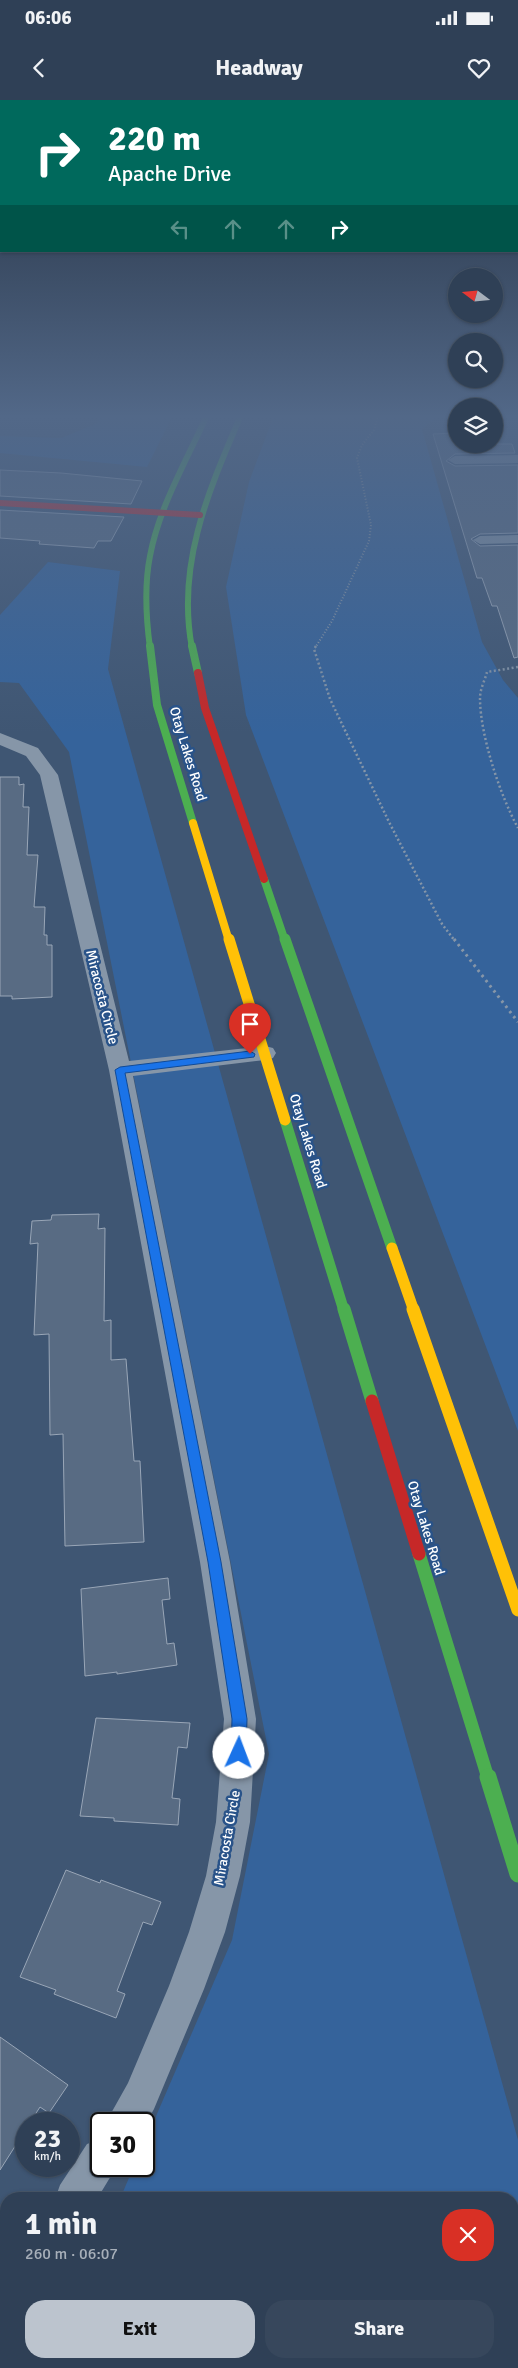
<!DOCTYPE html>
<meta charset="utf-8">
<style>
:root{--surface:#2f4056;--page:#37475c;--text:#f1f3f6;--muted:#a7afb9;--line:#4a596c;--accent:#bcc4ce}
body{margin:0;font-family:Signika,sans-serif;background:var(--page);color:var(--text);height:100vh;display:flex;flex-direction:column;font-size:19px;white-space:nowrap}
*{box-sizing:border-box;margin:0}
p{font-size:16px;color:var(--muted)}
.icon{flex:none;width:28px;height:28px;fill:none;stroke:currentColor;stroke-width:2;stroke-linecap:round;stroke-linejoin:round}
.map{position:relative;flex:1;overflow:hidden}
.details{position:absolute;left:0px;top:2092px;width:519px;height:176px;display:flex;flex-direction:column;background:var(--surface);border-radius:20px 20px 0 0;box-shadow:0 1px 4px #0004,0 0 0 1px var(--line)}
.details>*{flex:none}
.banner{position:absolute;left:0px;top:0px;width:519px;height:152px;box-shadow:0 1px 4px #0004,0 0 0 1px var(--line);background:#00695c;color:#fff;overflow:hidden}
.needle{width:32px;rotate:286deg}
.tools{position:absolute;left:448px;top:168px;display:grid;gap:10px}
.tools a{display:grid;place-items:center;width:55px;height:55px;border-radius:50%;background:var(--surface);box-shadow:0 1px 4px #0004,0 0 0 1px var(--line);font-size:25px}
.speed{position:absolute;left:15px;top:2012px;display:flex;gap:10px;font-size:25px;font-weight:700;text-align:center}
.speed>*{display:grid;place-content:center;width:65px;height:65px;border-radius:50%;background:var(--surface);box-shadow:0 1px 4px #0004,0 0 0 1px var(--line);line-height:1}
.speed small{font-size:12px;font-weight:400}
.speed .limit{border:2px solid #111;border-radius:8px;background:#fff;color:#111}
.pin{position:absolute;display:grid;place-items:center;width:42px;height:42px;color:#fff;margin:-51px -21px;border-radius:50% 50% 50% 0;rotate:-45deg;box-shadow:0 0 5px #0007}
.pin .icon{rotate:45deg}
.me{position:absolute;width:55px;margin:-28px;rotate:2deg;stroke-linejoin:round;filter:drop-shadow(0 0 4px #0008)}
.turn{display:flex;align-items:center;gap:18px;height:105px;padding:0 25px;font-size:22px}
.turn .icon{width:65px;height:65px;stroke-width:2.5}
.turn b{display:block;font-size:35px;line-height:42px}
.lanes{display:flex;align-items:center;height:48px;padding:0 25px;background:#0003;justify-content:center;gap:25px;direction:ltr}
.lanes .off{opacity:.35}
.round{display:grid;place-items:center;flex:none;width:52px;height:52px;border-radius:20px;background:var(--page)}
.summary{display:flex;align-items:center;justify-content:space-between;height:85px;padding:0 25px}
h1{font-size:30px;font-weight:700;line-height:38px}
.action{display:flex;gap:10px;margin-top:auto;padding:10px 25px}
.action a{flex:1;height:58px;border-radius:20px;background:var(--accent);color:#111;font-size:20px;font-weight:700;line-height:58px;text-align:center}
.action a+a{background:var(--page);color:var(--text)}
.status{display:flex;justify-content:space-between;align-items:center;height:35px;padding:0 25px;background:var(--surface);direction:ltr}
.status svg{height:14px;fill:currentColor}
header{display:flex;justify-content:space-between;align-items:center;height:65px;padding:0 25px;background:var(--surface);font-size:22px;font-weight:700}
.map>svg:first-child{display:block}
.green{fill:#35639b}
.building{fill:#586b83;stroke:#99a6b7}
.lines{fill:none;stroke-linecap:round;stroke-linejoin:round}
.path-far2{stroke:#8696a8;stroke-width:2;stroke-dasharray:1 2;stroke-linecap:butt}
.path-far1{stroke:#8696a8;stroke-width:2.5;stroke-dasharray:2 2.5;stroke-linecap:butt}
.path{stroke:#8696a8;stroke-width:3;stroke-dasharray:2.5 4;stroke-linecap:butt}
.street{fill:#8696a8;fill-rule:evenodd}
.fast-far4{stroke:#4caf50;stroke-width:6}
.fast-far3{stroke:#4caf50;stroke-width:8}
.fast-far2{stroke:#4caf50;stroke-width:11}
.fast-far1{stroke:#4caf50;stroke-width:13}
.fast{stroke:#4caf50;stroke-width:17}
.slow-far3{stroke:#ffc107;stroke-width:8}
.slow-far2{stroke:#ffc107;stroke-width:11}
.slow-far1{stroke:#ffc107;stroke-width:13}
.slow{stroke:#ffc107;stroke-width:17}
.jam-far3{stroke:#c62828;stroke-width:6}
.jam-far2{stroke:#c62828;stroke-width:8}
.jam-far1{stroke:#c62828;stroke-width:13}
.jam{stroke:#c62828;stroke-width:17}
.route{fill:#1a73e8;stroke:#114b97}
.labels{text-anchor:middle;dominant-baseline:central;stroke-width:5;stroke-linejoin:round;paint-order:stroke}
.street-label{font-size:14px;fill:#fff;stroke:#295389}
</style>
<div class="status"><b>06:06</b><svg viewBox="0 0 49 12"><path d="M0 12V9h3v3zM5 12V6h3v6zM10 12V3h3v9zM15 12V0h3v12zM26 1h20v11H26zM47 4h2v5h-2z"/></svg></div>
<header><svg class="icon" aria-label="back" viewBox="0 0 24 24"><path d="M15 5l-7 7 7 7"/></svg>Headway<svg class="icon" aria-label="heart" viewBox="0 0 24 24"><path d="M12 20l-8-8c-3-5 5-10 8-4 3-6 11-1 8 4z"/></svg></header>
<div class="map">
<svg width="518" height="2268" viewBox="0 0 518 2268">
<rect width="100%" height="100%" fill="#3f5673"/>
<path class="green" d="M100,315H173L147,367L0,353V336L61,338L98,323Z
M274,315H439L422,329L482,542L503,580L518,598V1331L246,615L226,487L249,382Z
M48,462L120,471L108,569L518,2040V2130L513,2133L512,2099H120L134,2066H144V2044L232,1840L269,1654L69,652L19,583L0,582V515Z
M6,2212V2262L224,2263L212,2268H0V2217Z"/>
<path class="building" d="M456,333V344H512L515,353L455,354L446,361L455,366L518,365V433L480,434L471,439L480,446L518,445V557L514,558L497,506H492L482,478H477L433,334Z
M0,370L61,373L142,381L131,404L0,396Z
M0,410L124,417L111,441H98L94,448L39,444L40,441L0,438Z
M0,677H19V685L24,684L23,707H29L27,755H38L34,807H45L44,835H47V845H52V897L12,899V896H0Z
M99,1114L98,1129L105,1128L104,1221L111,1220V1260L126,1259L134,1361H140L144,1442L65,1446L63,1334L50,1335L49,1234L34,1235L38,1143L30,1144L32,1121L51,1120L52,1115Z
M168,1478L170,1499L162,1500L167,1544L174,1543L177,1565L117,1574V1572L85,1576L81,1489Z
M96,1618L190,1623L187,1648L178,1647L172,1698L180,1699L178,1725L114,1721V1718L80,1716Z
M66,1770L100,1783L101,1780L161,1802L152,1825L143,1822L117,1891L125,1894L116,1918L54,1894L56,1890L20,1877Z
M0,1937L68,1985L49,2013L40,2007L29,2024H26V2029L0,2070Z"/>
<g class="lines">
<path class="path-far2" d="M315,548L332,521L369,441L371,425L357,358L362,345L374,330L378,315"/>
<path class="path-far1" d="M316,546L314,549L330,599L389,722L442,824L455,841
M518,567L487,572C485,580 480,589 480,598C480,635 500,695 518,728"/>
<path class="path" d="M454,839L518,922"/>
<path class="street" d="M518,355V363L455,364L448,360L455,356Z
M518,435V443L480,444L473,440L480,436Z
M0,633L38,648L58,675L129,961L265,946L273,948L276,953L273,958L265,960L133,976L230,1462L256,1619L250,1722L240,1776L225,1832L204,1889L154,2009L144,2027V2024H105L128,1983L169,1886L189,1832L206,1776L216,1722L224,1619L200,1462L109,970L40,675L26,656L0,645Z
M101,2039V2066H117L97,2099H55L60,2085L87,2044Z
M6,2153V2196L0,2198V2155Z"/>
<path class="fast-far4" d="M150,548C146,518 144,486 150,456C159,407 187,360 207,315
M192,548C176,464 209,390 241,315"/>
<path class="fast-far3" d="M150,546L157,605L193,723
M192,546L198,573
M264,779L285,841"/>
<path class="fast-far2" d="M285,839L392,1148
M285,1020L344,1211"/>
<path class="fast-far1" d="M344,1209L372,1301
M419,1454L488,1678"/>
<path class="fast" d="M488,1677L518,1774"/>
<path class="slow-far3" d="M193,723L229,841"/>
<path class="slow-far2" d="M229,839L285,1020
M392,1148L414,1211"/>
<path class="slow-far1" d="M413,1209L518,1510"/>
<path class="slow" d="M512,2222L518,2220"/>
<path class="jam-far3" d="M0,403L200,415"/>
<path class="jam-far2" d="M198,573L205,608L264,779"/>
<path class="jam-far1" d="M372,1301L419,1454"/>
<path class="jam" d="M401,2268L414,2262"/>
</g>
<linearGradient id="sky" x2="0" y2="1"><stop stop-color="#232f3f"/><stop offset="0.5" stop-color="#526888"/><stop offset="1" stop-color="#526888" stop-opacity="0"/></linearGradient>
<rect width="518" height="633" fill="url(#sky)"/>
<path class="route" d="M250,951L255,954L254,957L125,973L221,1462L247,1619L246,1653L244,1658L239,1660L233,1658L231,1653L232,1619L208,1462L115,970L120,967Z"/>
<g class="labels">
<g class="street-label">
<text transform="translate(188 654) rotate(73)">Otay Lakes Road</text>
<text transform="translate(102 897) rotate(76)">Miracosta Circle</text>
<text transform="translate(308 1041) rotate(73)">Otay Lakes Road</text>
<text transform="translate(426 1428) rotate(73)">Otay Lakes Road</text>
<text transform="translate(227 1738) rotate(-80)">Miracosta Circle</text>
</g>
</g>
</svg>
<div class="tools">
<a><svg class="needle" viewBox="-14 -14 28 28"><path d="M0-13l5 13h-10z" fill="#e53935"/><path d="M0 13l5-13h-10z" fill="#a7afb9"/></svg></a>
<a><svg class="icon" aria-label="search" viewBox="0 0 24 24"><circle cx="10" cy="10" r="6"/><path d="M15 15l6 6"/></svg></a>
<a><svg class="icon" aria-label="layers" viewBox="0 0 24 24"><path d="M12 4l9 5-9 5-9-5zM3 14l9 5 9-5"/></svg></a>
</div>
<div class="speed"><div>23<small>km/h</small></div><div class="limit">30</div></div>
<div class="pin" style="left:250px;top:954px;background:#d93025"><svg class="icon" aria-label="arrive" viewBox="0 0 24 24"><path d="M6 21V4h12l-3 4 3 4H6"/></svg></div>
<svg class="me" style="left:239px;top:1653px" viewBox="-20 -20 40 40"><circle r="19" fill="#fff"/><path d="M0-13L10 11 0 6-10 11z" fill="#1a73e8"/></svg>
<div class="banner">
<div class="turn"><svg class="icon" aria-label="right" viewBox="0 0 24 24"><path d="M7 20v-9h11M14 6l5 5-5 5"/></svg><div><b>220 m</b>Apache Drive</div></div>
<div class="lanes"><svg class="icon off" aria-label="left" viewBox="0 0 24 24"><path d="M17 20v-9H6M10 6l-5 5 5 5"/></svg><svg class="icon off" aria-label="ahead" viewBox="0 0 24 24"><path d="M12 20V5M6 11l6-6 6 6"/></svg><svg class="icon off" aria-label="ahead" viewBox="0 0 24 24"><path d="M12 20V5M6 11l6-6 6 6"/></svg><svg class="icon" aria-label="right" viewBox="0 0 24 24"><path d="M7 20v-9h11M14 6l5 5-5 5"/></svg></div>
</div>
<section class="details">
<div class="summary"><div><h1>1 min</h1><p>260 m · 06:07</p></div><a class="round" style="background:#d93025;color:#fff"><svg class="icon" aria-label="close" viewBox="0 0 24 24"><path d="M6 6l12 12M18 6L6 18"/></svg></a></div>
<div class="action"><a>Exit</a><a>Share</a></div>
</section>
</div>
